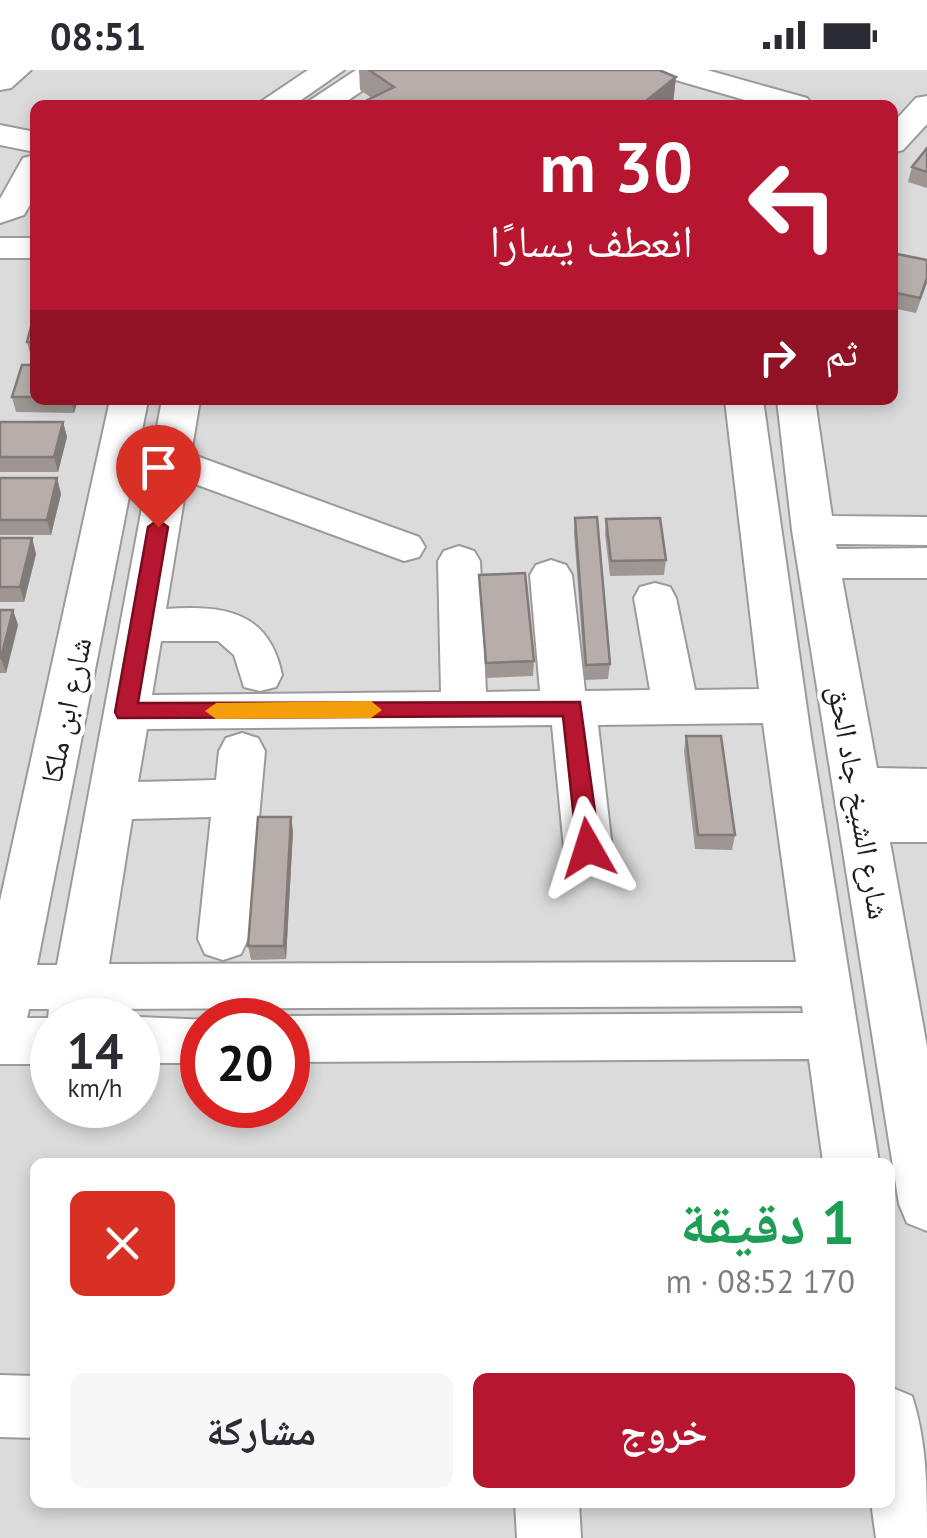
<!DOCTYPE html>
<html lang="ar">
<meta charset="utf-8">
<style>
:root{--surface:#fff;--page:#f7f7f7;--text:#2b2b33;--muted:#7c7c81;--accent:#b6162f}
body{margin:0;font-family:"PT Sans","Noto Naskh Arabic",sans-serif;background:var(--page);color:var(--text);direction:rtl;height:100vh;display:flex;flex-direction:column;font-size:38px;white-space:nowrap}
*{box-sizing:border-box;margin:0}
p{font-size:32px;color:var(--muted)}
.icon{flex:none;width:55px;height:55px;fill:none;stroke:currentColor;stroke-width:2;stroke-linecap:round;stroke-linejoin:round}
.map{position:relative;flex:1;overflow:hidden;direction:ltr}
.details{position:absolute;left:30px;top:1088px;width:865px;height:350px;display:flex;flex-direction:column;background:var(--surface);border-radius:15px;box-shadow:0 5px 15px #0003;direction:rtl}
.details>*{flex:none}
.top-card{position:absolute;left:30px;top:30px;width:868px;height:305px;border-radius:15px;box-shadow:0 5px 15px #0003;direction:rtl;background:#b6162f;color:#fff;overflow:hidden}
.speed{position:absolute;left:30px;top:928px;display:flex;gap:20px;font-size:50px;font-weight:700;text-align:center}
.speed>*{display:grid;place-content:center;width:130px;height:130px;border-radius:50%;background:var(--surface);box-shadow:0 5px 15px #0003;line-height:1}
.speed small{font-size:25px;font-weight:400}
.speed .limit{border:15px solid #d22;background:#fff;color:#111}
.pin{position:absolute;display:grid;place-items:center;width:85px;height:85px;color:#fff;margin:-102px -42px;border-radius:50% 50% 50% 0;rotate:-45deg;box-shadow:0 0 10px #0007}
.pin .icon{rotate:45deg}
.me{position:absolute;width:110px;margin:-55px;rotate:354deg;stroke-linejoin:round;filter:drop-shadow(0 0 8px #0008)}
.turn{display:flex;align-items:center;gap:35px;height:210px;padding:0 40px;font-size:45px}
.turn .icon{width:130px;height:130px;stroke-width:2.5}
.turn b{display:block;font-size:70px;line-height:85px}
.then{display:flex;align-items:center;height:95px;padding:0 40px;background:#0003;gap:20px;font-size:38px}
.round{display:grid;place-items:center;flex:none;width:105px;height:105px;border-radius:15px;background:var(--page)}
.overview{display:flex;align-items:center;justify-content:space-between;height:170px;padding:0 40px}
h1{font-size:60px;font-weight:700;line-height:75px;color:#1e9e55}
.primary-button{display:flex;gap:20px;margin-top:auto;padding:20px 40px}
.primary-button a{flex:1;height:115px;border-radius:15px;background:var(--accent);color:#fff;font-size:40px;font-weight:700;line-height:115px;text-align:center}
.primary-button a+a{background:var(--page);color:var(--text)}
.status{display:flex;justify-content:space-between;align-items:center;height:70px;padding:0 50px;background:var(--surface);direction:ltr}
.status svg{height:28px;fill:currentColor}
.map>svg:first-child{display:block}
.residential{fill:#dcdbdb;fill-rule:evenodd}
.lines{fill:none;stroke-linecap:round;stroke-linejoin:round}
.minor-casing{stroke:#9b9b9b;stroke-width:4}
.minor{fill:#fff;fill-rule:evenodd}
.wall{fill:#9d9693}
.shaded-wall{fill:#807a78}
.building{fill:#b7aeab;stroke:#807a78;stroke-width:2.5}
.route{fill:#b6162f;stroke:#760e1f;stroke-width:2.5}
.slow{fill:#f59e0b}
.labels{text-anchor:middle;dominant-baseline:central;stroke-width:9;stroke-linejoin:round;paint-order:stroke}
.street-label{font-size:30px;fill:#1e1e1e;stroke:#fff}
</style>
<div class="status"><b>08:51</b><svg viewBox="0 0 49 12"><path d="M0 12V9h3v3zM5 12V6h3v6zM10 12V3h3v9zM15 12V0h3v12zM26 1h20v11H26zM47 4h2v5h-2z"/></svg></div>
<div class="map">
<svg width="927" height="1468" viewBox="0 0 927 1468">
<rect width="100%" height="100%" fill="#eeeae5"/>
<path class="residential" d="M0,0H927V1468H0ZM35,35H892V330H35ZM52,950H138V1035H52ZM202,950H288V1035H202ZM35,1092H890V1432H35Z"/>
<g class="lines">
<defs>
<path id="minor" d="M0,0H31L11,18L0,20Z
M308,0H344L294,35H256Z
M356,0H393L341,35H303Z
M658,0H707L807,28L812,35H762L662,6Z
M927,26V54L903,80L892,83V54L916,28Z
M0,55L35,62V82L0,75Z
M35,85V126L24,145L0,153V129L23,88Z
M0,168H35V188H0Z
M110,330H148L37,895H57L162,330H200L191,384L419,467L425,477L419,487L404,491L187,411L166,539C224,535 269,541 282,605L276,617L260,621L244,617L234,585L218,571H161L152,625L441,622L438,491L444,481L459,476L474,481L480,491L486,622L540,621L530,505L536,495L551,490L566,495L572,505L585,621L650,620L634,528L640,517L655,513L670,517L676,528L695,620L759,619L725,330H763L811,667L879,1092H823L809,989L288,992V950H276L288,946L803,943L802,936L102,939L99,950H52V994H0V831ZM763,653L796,892L109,894L132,749L211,747L198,869L205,884L223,890L241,884L248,869L265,681L258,668L242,663L226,668L219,681L216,710L138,712L147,659L552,655L564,778L571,792L588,798L605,792L612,778L598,655ZM29,939H49L48,948H27Z
M777,330H815L832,446L927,447V475L836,474L837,479L927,478V508H842L877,698L927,699V772H890L927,977V1161L907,1153L899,1134L792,460Z
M138,947L211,950H202V993H138V950H129Z
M0,1305L35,1306V1368L0,1367Z
M890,1317L912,1326C927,1372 927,1419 927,1468H876L871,1432H890Z
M515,1432H579L581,1468H517Z"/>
</defs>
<use href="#minor" class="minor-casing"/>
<use href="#minor" class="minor"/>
</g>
<path class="wall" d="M359,0H659L676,7L673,33L372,28L360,20Z
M927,78V118L908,112L912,97Z
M892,183L927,213L916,243L892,238Z
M35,242V287H31L27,272Z
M35,295V330H78L74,343L16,342L12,327Z
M0,352H63L67,367L58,402H0Z
M0,408H57L61,424L51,465H0Z
M575,448L610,594L608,609L585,610L574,463Z
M606,449L666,490L664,505L610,506L605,464Z
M0,468H32L36,484L24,532H0Z
M479,505L534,591L533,606L486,608Z
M0,540H13L18,555L6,603H0Z
M686,666L735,765L732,780L695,779L684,681Z
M293,761L286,889L251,890L248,876Z"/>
<path class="shaded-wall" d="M676,7L673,33L671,35H645L647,30Z
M71,330H78L74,343Z
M63,352L67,367L58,402L54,387Z
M57,408L61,424L51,465L47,450Z
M32,468L36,484L24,532L20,517Z
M13,540L18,555L6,603L1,588Z
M291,747L293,761L286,889L284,876Z"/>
<path class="building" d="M369,0H659L676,7L647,30L645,35H357L394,17Z
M927,78V102L912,97Z
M892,183L927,190V208L920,228L892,222Z
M35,242V272H27Z
M22,295H35V327H12Z
M0,352H63L54,387H0Z
M0,408H57L47,450H0Z
M597,447L610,594L586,595L575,448Z
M660,448L666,490L611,491L606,449Z
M0,468H32L20,517H0Z
M525,503L534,591L486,593L479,505Z
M0,540H13L1,588H0Z
M686,666H721L735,765H698Z
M258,747H291L284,876H248Z"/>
<path class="route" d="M158,450L168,457L138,633L580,632L600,778L596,784H580L577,778L563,646L118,648L115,642L148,457Z"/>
<path class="slow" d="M371,631L382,640L371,648L216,649L205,641L216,633Z"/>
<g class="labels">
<g class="street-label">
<text transform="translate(65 640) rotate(-78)">شارع ابن ملكا</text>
<text transform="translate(860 732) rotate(80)">شارع الشيخ جاد الحق</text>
</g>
</g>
</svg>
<div class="speed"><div>14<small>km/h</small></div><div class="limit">20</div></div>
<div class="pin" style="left:158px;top:457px;background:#d93025"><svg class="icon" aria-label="arrive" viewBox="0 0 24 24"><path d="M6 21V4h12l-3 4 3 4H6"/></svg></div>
<svg class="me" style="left:588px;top:778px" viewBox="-20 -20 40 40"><path d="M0-17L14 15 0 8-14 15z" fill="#b6162f" stroke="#fff" stroke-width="4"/></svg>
<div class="top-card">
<div class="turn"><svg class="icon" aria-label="left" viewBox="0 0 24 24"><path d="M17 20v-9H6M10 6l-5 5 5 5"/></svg><div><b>30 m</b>انعطف يسارًا</div></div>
<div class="then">ثم<svg class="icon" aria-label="right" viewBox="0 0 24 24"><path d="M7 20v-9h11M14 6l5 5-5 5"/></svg></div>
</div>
<section class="details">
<div class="overview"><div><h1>1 دقيقة</h1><p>170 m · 08:52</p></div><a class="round" style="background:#d93025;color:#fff"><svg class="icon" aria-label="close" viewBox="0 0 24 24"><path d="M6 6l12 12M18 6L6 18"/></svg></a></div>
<div class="primary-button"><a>خروج</a><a>مشاركة</a></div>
</section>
</div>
